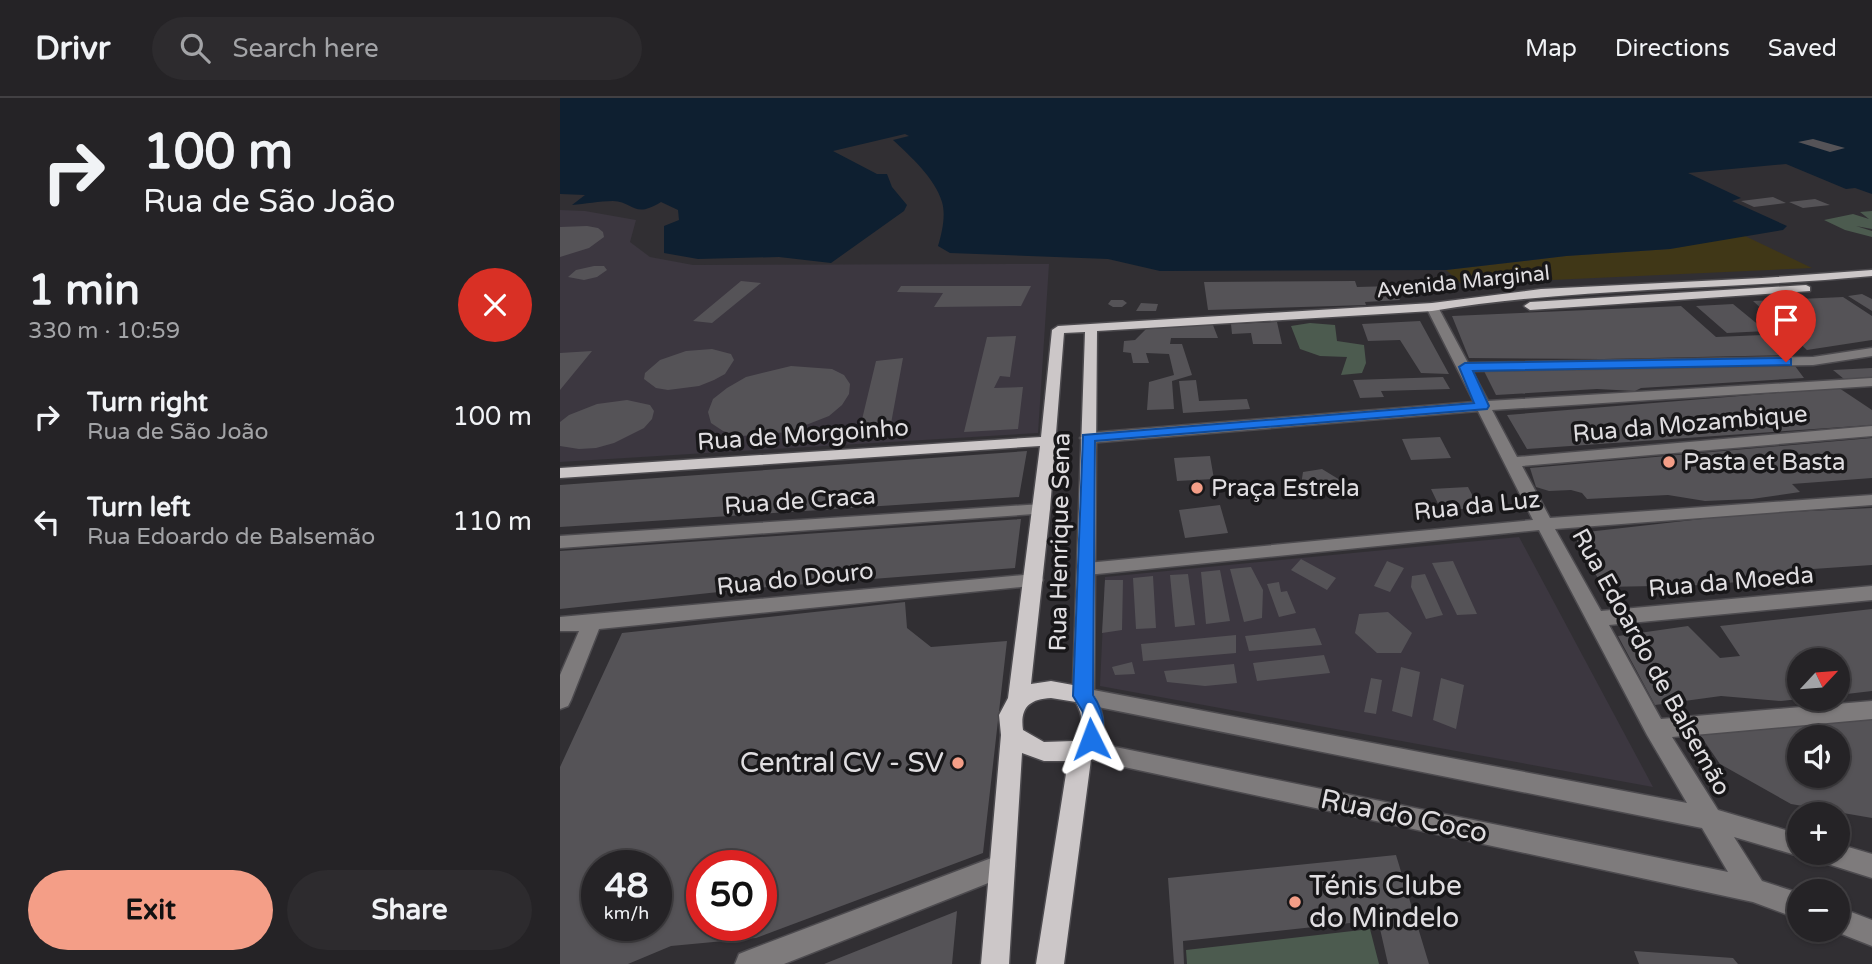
<!DOCTYPE html>
<meta charset="utf-8">
<style>
:root{--surface:#252326;--page:#2d2b2e;--text:#f1f3f6;--muted:#a3a4a7;--line:#424043;--accent:#f49e87}
body{margin:0;font-family:"Varela Round",sans-serif;background:var(--page);color:var(--text);height:100vh;display:flex;flex-direction:column;font-size:26px;white-space:nowrap}
*{box-sizing:border-box;margin:0}
p{font-size:23px;color:var(--muted)}
.icon{flex:none;width:38px;height:38px;fill:none;stroke:currentColor;stroke-width:2;stroke-linecap:round;stroke-linejoin:round}
.map{position:relative;flex:1;overflow:hidden}
.sheet{display:flex;flex-direction:column;background:var(--surface);width:560px}
.sheet>*{flex:none}
.guide{background:#252326;color:var(--text);overflow:hidden}
.needle{width:46px;rotate:64deg}
.fabs{position:absolute;left:1227px;top:550px;display:grid;gap:14px}
.fabs a{display:grid;place-items:center;width:63px;height:63px;border-radius:50%;background:var(--surface);box-shadow:0 2px 5px #0004,0 0 0 2px var(--line);font-size:35px}
.speed{position:absolute;left:21px;top:752px;display:flex;gap:14px;font-size:35px;font-weight:700;text-align:center}
.speed>*{display:grid;place-content:center;width:91px;height:91px;border-radius:50%;background:var(--surface);box-shadow:0 2px 5px #0004,0 0 0 2px var(--line);line-height:1}
.speed small{font-size:18px;font-weight:400}
.speed .limit{border:10px solid #d22;background:#fff;color:#111}
.pin{position:absolute;display:grid;place-items:center;width:60px;height:60px;color:#fff;margin:-72px -30px;border-radius:50% 50% 50% 0;rotate:-45deg;box-shadow:0 0 7px #0007}
.pin .icon{rotate:45deg}
.me{position:absolute;width:77px;margin:-38px;rotate:357deg;stroke-linejoin:round;filter:drop-shadow(0 0 5px #0008)}
.turn{display:flex;align-items:center;gap:24px;height:147px;padding:0 28px;font-size:32px}
.turn .icon{width:91px;height:91px;stroke-width:2.5}
.turn b{display:block;font-size:49px;line-height:60px}
.round{display:grid;place-items:center;flex:none;width:74px;height:74px;border-radius:37px;background:var(--page)}
.overview{display:flex;align-items:center;justify-content:space-between;height:119px;padding:0 28px}
h1{font-size:42px;font-weight:800;line-height:52px}
.button{display:flex;gap:14px;margin-top:auto;padding:14px 28px}
.button a{flex:1;height:80px;border-radius:42px;background:var(--accent);color:#111;font-size:28px;font-weight:800;line-height:80px;text-align:center}
.button a+a{background:var(--page);color:var(--text)}
ul{padding:0;list-style:none}
li{display:flex;align-items:center;gap:21px;height:105px;padding:0 28px}
li div{flex:1}
li b{display:block;font-size:26px}
li em{font-style:normal}
header{display:flex;align-items:center;gap:42px;box-sizing:border-box;height:98px;padding:0 35px;background:var(--surface);border-bottom:2px solid var(--line)}
header strong{font-size:33px}
nav{display:flex;gap:38px;margin-inline-start:auto;font-size:24px}
.search{width:490px;height:63px;background:var(--page);display:flex;align-items:center;gap:18px;box-sizing:border-box;padding:0 24px;border-radius:38px;color:var(--muted);font-size:26px}
main{display:flex;flex:1;min-height:0}
.map>svg:first-child{display:block}
.built{fill:#3c3740}
.green{fill:#4c5b4f}
.sand{fill:#403717}
.water{fill:#0e1f30}
.building{fill:#555357;fill-rule:evenodd}
.lines{fill:none;stroke-linecap:round;stroke-linejoin:round}
.minor-casing{stroke:#4d4b4f;stroke-width:3}
.major-casing{stroke:#4d4b4f;stroke-width:3}
.minor{fill:#7e7b7c;fill-rule:evenodd}
.major{fill:#ccc7c8;fill-rule:evenodd}
.route{fill:#1a73e8;stroke:#114b97;stroke-width:2}
.poi-dot{fill:#f49e87;stroke:#181719;stroke-width:2.5}
.labels{text-anchor:middle;dominant-baseline:central;stroke-width:7;stroke-linejoin:round;paint-order:stroke}
.far-street-label{font-size:21px;fill:#e0dee1;stroke:#181719}
.street-label{font-size:24px;fill:#e0dee1;stroke:#181719}
.poi-label{font-size:24px;fill:#e0dee1;stroke:#181719;text-anchor:start}
.near-poi-label{font-size:28px;fill:#e0dee1;stroke:#181719;text-anchor:end}
.near-street-label{font-size:28px;fill:#e0dee1;stroke:#181719}
</style>
<header>
<strong>Drivr</strong>
<div class="search"><svg class="icon" aria-label="search" viewBox="0 0 24 24"><circle cx="10" cy="10" r="6"/><path d="M15 15l6 6"/></svg>Search here</div>
<nav><a>Map</a><a>Directions</a><a>Saved</a></nav>
</header>
<main>
<section class="sheet">
<div class="guide">
<div class="turn"><svg class="icon" aria-label="right" viewBox="0 0 24 24"><path d="M7 20v-9h11M14 6l5 5-5 5"/></svg><div><b>100 m</b>Rua de São João</div></div>
</div>
<div class="overview"><div><h1>1 min</h1><p>330 m · 10:59</p></div><a class="round" style="background:#d93025;color:#fff"><svg class="icon" aria-label="close" viewBox="0 0 24 24"><path d="M6 6l12 12M18 6L6 18"/></svg></a></div>
<ul>
<li><svg class="icon" aria-label="right" viewBox="0 0 24 24"><path d="M7 20v-9h11M14 6l5 5-5 5"/></svg><div><b>Turn right</b><p>Rua de São João</p></div><em>100 m</em></li>
<li><svg class="icon" aria-label="left" viewBox="0 0 24 24"><path d="M17 20v-9H6M10 6l-5 5 5 5"/></svg><div><b>Turn left</b><p>Rua Edoardo de Balsemão</p></div><em>110 m</em></li>
</ul>
<div class="button"><a>Exit</a><a>Share</a></div>
</section>
<div class="map">
<svg width="1312" height="866" viewBox="0 0 1312 866">
<rect width="100%" height="100%" fill="#312f33"/>
<path class="built" d="M0,112L25,113L76,122L70,144L90,159L133,167L489,166L478,335L0,364Z
M959,439L1093,689L540,588L545,479Z"/>
<path class="green" d="M1312,113V131L1296,128L1312,133V139L1285,132L1264,122L1293,116L1309,121L1300,114Z
M750,225L775,227L777,243L804,247L806,265L802,275L781,277L787,259L760,258L740,251L731,228Z
M810,831L819,866H627L626,852Z"/>
<path class="sand" d="M1183,137L1252,170L902,186L886,172L1006,158L1110,151Z"/>
<path class="water" d="M0,0H1312V96L1295,90L1286,91L1226,66L1128,75L1181,100L1172,103L1227,128L1223,132L1110,151L1006,158L886,172L600,173L548,161L390,155L378,148C382,135 386,117 382,104C375,80 350,58 333,42L349,38L345,36L273,53L317,76H327L332,89L347,107L344,113L271,165L219,159L138,161L104,155V128L119,122L118,112L101,104C74,121 74,104 53,103C39,103 25,106 12,107L25,97L0,96Z"/>
<path class="building" d="M1253,41L1285,50L1270,54L1238,44Z
M1213,99L1226,105L1194,109L1181,103Z
M1255,101L1270,107L1243,110L1229,104Z
M27,128L38,130L43,134L44,139L29,150L0,159V129Z
M34,168H44L47,172L37,179L24,182L8,179L16,172Z
M181,183L201,185L152,225L133,223Z
M795,183L797,189L833,188L840,202L805,204L806,207L648,212L644,184Z
M341,188H471L461,208L374,209L383,195L337,194Z
M1302,196L1312,201V213L1288,198Z
M1283,199L1312,218V242L1247,252L1193,203Z
M551,202H563L567,205L562,209H553L548,206Z
M581,205L598,206L596,213H576Z
M1173,206L1206,233L1167,235L1136,208Z
M1121,208L1156,239L1203,237L1229,257L1043,261L909,260L892,218Z
M860,223L889,276L861,275L840,242L808,243L802,226Z
M717,224L722,246H693L691,235L672,236L671,226Z
M653,227L658,240H611L610,246H622L632,277L612,283L614,311L587,312L589,284L614,277L609,256L586,255L589,265H573L571,255L563,254L564,243L575,242L586,231Z
M456,238L450,279L440,278L434,290L463,289L458,331L404,334L427,239Z
M152,251L171,256L174,262L165,276L154,282L139,288L108,292L96,290L84,281L85,275L100,262L126,253Z
M32,253L0,292V255Z
M343,260L330,331L299,334L316,263Z
M231,268L272,271L284,277L290,286L289,296L282,307L269,318L228,334L182,338L163,333L151,325L148,314L153,301L167,290L186,279Z
M1235,268L1244,280L1081,290L1075,293L1037,291L936,297L924,273Z
M1312,270V279L1284,281L1273,272Z
M883,279L890,291L821,293L824,299L800,300L793,282Z
M636,282L639,303L687,301L690,311L623,315L619,283Z
M1279,290L1312,312V327L967,351L947,317Z
M67,302L90,307L94,313L92,321L84,330L54,345L36,350L19,351L0,348V324L9,317L37,306Z
M880,339L891,360L851,362L842,341Z
M1312,340V380L1232,386L1240,394L1192,401L1145,403L1108,397L1027,401L1022,395L1011,392L989,393L976,389L970,370Z
M467,353L459,399L0,429V387Z
M650,358L654,381L617,383L614,360Z
M762,371L780,382L774,395L756,396L741,387L743,374Z
M908,389L919,410L881,412L871,391Z
M660,407L668,435L625,440L619,412Z
M1312,410V467L1238,472L1234,477L1206,481L1148,487L1043,489L1017,444L1018,435L1186,416Z
M461,421L455,470L196,490L0,511V453Z
M741,461L776,480L767,492L731,472Z
M827,463L844,470L830,494L814,488Z
M893,463L917,516L897,517L872,465Z
M691,469L703,492L702,520L684,524L670,471Z
M660,472L670,523L646,526L641,474Z
M628,476L635,527L615,529L610,477Z
M865,476L883,517L866,521L851,489L852,478Z
M593,478L596,530L576,531L573,480Z
M545,482H563L562,532L542,535Z
M719,484L721,494L727,493L736,515L719,519L707,486Z
M345,504L347,530L371,549L447,543L423,755L196,840L111,848L68,866H0V669L62,535ZM37,768H96V828H37ZM142,768H201V828H142Z
M1312,511V593L1278,597V562H1239V601L1221,603L1161,598L1095,607L1058,538L1128,528L1160,560L1180,558L1160,528Z
M828,514L852,535L841,555H817L795,535L799,516Z
M755,530L762,547L689,553L685,538Z
M676,537V555L583,563L581,546Z
M764,557L770,575L697,583L693,565Z
M572,564L575,576L555,577L552,569Z
M674,566L677,585L645,588L607,584L604,573Z
M841,569L860,574L852,619L832,613Z
M811,580L822,582L816,616L804,614Z
M881,580L904,587L896,631L873,622Z
M1312,621V720L1231,706L1160,666L1140,637ZM1239,639H1278V677H1239Z
M836,757L869,866H828L818,822L623,843L624,866H614L608,780Z
M397,813L392,866H264Z
M1074,853L1173,860L1178,866H1079Z"/>
<g class="lines">
<defs>
<path id="minor" d="M872,205L878,209L908,265L1253,259L1312,250V258L1253,267L912,273L928,303L1312,280V288L932,312L957,359L1312,328V338L962,368L990,420L1312,397V407L995,431L1041,513L1312,488V502L1049,527L1101,621L1312,603V621L1112,639L1158,712L1239,736V754H1248L1239,758L1174,739L1202,783L1239,795V821L1193,804L513,658L510,651L513,644L521,642L1168,774L1142,730L523,606L515,604L512,598L515,592L523,590L1127,705L1087,637L979,432L527,477L520,475L518,471L520,467L527,465L973,422L918,313L528,345L520,340L528,335L914,304L866,209Z
M482,406L490,411L488,415L0,450V438Z
M474,476L481,477L483,482L481,487L39,531L11,602L8,608L0,611V577L19,533H0V519Z
M1278,746L1312,756V780L1255,762L1252,754H1278Z
M442,756L451,760L455,768L451,776L224,866H175L179,856L189,852Z
M1278,809L1312,822V848L1269,831H1278Z"/>
<path id="major" d="M1312,172V178C1165,192 1018,189 872,213L537,233L534,597C546,619 547,634 532,654L504,866H476L508,663H484L462,655L449,866H421L441,637L439,617L448,600L480,348L0,380V370L481,339L492,232L498,228L872,205L981,191L1202,180ZM525,234L513,587L491,583L471,586L490,411L504,235ZM491,600L516,604C523,618 525,631 514,643L484,644L463,632C460,611 468,601 491,600Z
M1246,187L1250,189V193L970,212L964,208L970,204Z"/>
</defs>
<use href="#minor" class="minor-casing"/>
<use href="#major" class="major-casing"/>
<use href="#minor" class="minor"/>
<use href="#major" class="major"/>
</g>
<path class="route" d="M1226,260L1231,261V267L913,273L929,308L927,311L535,343L533,597C543,612 547,630 538,647L531,649L524,647L521,641L523,614L513,598L523,337L914,305L899,269L905,265Z"/>
<g class="poi-dot">
<circle cx="1109" cy="364" r="7"/>
<circle cx="637" cy="390" r="7"/>
<circle cx="398" cy="665" r="7"/>
<circle cx="735" cy="804" r="7"/>
</g>
<g class="labels">
<g class="far-street-label">
<text transform="translate(903 184) rotate(-6)">Avenida Marginal</text>
</g>
<g class="street-label">
<text transform="translate(1130 326) rotate(-5)">Rua da Mozambique</text>
<text transform="translate(243 337) rotate(-4)">Rua de Morgoinho</text>
<text transform="translate(240 403) rotate(-4)">Rua de Craca</text>
<text transform="translate(917 408) rotate(-6)">Rua da Luz</text>
<text transform="translate(500 444) rotate(-89)">Rua Henrique Sena</text>
<text transform="translate(235 481) rotate(-6)">Rua do Douro</text>
<text transform="translate(1171 484) rotate(-5)">Rua da Moeda</text>
<text transform="translate(1091 564) rotate(61)">Rua Edoardo de Balsemão</text>
</g>
<g class="poi-label">
<text x="1123" y="364">Pasta et Basta</text>
<text x="651" y="390">Praça Estrela</text>
</g>
<g class="near-poi-label">
<text x="384" y="665">Central CV - SV</text>
<text x="749" y="788" text-anchor="start">Ténis Clube<tspan x="749" dy="32">do Mindelo</tspan></text>
</g>
<g class="near-street-label">
<text transform="translate(844 718) rotate(12)">Rua do Coco</text>
</g>
</g>
</svg>
<div class="fabs">
<a><svg class="needle" viewBox="-14 -14 28 28"><path d="M0-13l5 13h-10z" fill="#e53935"/><path d="M0 13l5-13h-10z" fill="#a3a4a7"/></svg></a>
<a><svg class="icon" aria-label="sound" viewBox="0 0 24 24"><path d="M4 9h4l5-4v14l-5-4H4zM17 9q2 3 0 6"/></svg></a>
<a>+</a>
<a>−</a>
</div>
<div class="speed"><div>48<small>km/h</small></div><div class="limit">50</div></div>
<div class="pin" style="left:1226px;top:264px;background:#d93025"><svg class="icon" aria-label="arrive" viewBox="0 0 24 24"><path d="M6 21V4h12l-3 4 3 4H6"/></svg></div>
<svg class="me" style="left:531px;top:641px" viewBox="-20 -20 40 40"><path d="M0-17L14 15 0 8-14 15z" fill="#1a73e8" stroke="#fff" stroke-width="4"/></svg>
</div>
</main>
